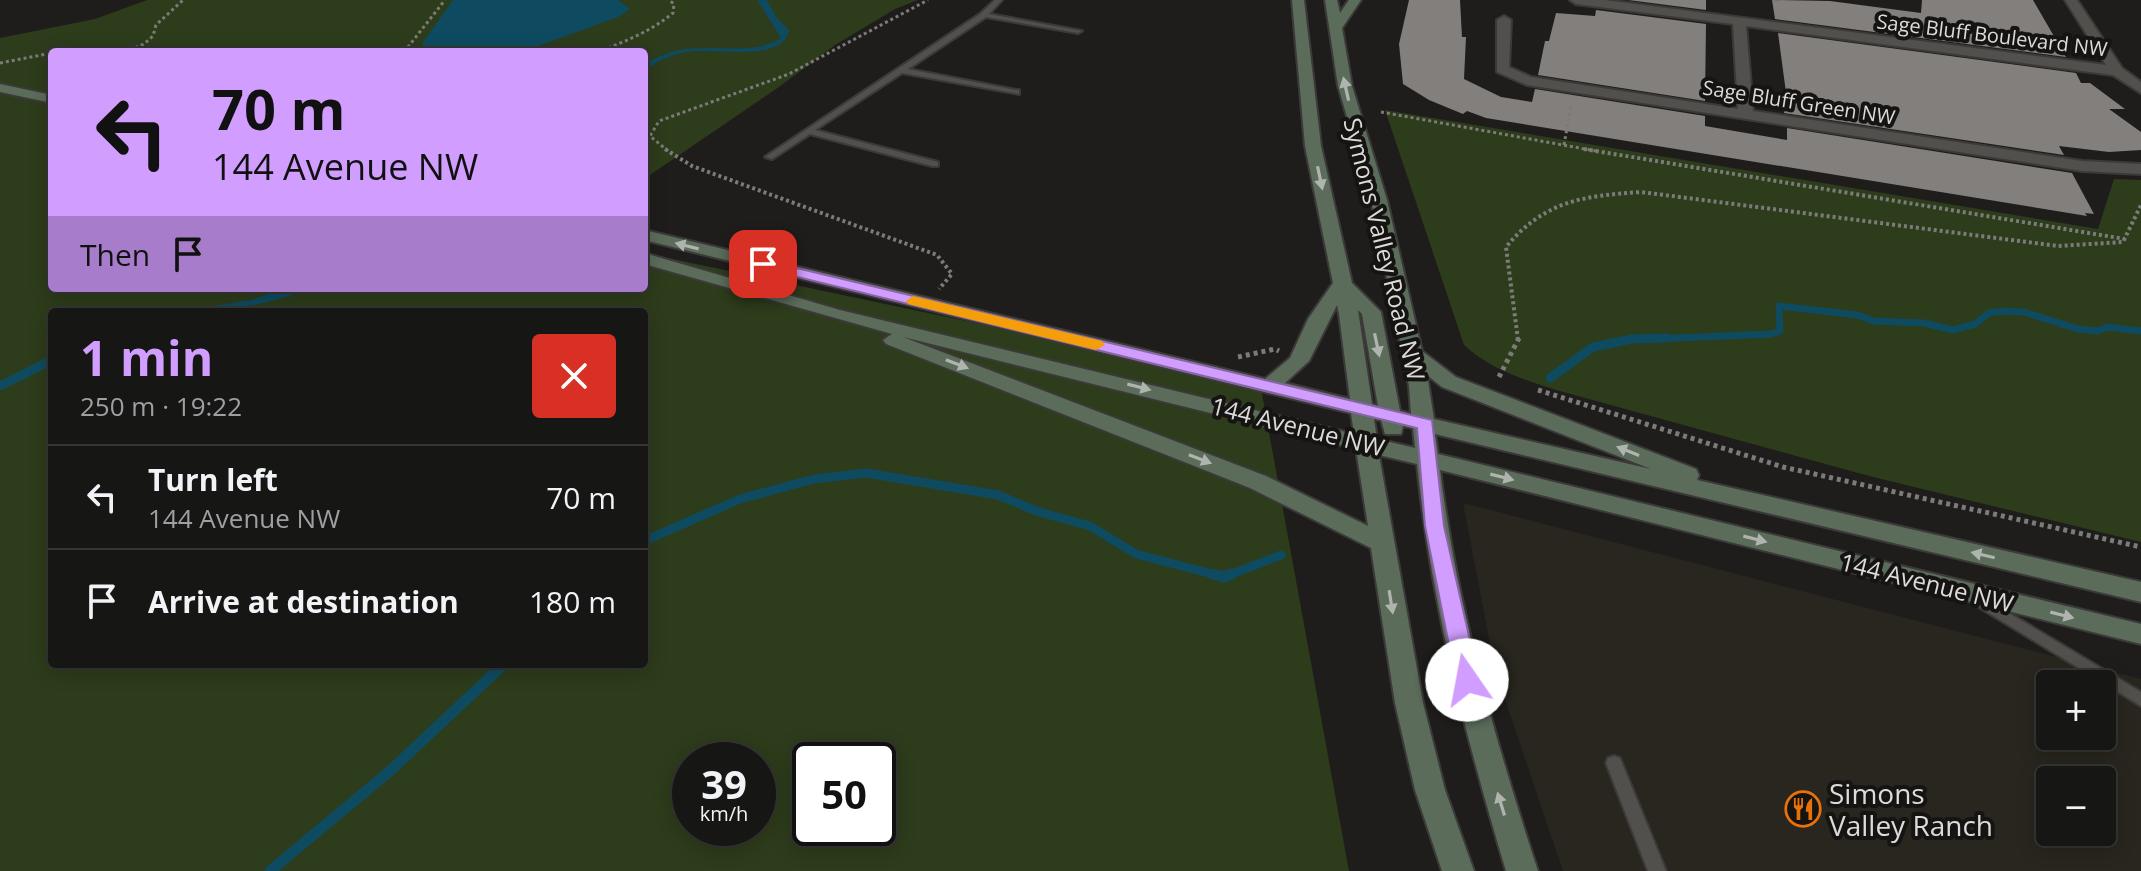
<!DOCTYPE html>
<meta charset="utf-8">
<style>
:root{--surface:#161614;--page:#1f1f1d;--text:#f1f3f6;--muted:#9e9fa0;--line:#353534;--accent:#d19dfe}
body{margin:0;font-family:"Open Sans",sans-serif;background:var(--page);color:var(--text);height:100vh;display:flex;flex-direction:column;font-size:30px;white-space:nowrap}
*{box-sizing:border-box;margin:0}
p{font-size:26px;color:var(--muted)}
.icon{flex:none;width:44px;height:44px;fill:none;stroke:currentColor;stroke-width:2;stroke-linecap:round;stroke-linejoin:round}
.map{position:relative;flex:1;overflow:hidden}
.details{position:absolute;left:48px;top:308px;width:600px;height:360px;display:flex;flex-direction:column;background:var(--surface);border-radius:8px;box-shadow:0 4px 20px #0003,0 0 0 2px var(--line)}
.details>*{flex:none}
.hud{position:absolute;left:48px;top:48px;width:600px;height:244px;border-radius:8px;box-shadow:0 4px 20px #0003,0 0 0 2px var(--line);background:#d19dfe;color:#111;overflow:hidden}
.controls{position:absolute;left:2036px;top:670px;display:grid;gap:16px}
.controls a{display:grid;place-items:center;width:80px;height:80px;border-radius:8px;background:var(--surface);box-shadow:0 4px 20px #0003,0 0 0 2px var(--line);font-size:40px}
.speed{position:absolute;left:672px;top:742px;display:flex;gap:16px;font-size:40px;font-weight:700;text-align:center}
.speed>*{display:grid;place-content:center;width:104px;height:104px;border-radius:50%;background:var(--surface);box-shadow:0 4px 20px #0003,0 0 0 2px var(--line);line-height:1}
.speed small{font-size:20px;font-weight:400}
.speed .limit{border:4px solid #111;border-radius:12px;background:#fff;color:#111}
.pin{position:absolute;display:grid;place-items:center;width:68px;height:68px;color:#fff;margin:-34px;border-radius:16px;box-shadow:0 4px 12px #0006}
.me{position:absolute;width:88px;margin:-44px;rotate:348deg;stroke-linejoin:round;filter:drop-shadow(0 0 6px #0008)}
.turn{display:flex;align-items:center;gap:28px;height:168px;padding:0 32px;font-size:36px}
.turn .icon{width:104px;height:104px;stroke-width:2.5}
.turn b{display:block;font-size:56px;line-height:68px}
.then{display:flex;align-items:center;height:76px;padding:0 32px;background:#0003;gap:16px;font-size:30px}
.round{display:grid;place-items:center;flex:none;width:84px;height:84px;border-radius:8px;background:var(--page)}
.summary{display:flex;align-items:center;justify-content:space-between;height:136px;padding:0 32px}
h1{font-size:48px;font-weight:700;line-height:60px;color:var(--accent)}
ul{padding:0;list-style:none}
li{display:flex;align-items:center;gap:24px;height:104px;padding:0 32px;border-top:2px solid var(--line)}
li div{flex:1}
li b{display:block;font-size:30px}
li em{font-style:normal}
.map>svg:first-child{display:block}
.built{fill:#28261e;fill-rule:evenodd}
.green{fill:#2d3c1b;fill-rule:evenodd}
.water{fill:#0e4b61}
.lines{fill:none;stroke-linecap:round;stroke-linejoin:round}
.stream-far2{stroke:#0e4b61;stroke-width:7}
.stream-far1{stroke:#0e4b61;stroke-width:9}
.stream{stroke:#0e4b61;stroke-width:11}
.building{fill:#827f7d}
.service-casing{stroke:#3b3a39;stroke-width:4}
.minor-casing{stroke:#3b3a39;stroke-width:4}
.secondary-casing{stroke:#3b3a39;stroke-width:4}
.path-far2{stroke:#7c7b79;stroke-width:3;stroke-dasharray:3 3;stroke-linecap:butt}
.path-far1{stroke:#7c7b79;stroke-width:4;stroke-dasharray:3 3;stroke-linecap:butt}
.path{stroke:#7c7b79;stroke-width:5;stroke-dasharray:4 4;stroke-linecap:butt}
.service{fill:#51504d;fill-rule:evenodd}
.minor{fill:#51504d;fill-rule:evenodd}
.secondary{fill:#5b6c5b;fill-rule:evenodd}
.oneway{fill:#afb4ae}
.route{fill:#d19dfe;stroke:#8866a5;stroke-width:2}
.slow{fill:#f59e0b}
.labels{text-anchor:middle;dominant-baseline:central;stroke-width:8;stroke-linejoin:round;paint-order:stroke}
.far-street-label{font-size:20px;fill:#dcdbda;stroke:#151412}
.street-label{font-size:24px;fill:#dcdbda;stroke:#151412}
.near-poi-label{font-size:28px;fill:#dcdbda;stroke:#151412;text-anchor:start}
</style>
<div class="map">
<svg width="2141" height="871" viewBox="0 0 2141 871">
<rect width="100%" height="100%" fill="#1e1d1b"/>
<path class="built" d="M1463,503L2141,679V871H1563L1495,670ZM2050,684H2102V736H2050ZM2050,780H2102V832H2050Z"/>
<path class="green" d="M147,0H918L895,9L835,45L779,87L644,179V52H52V288H644V253L1260,383L1349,871H0V38L95,19ZM52,312H644V664H52ZM690,760H758V828H690ZM810,760H878V828H810Z
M1385,110L2098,229L2114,179L2141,180V542L1873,477L1556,390C1522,379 1490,369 1464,345Z"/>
<path class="water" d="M453,0H618L630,9L618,17L522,52H423V42Z
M757,0H767L777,18L789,30C784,62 720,49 695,51C677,52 656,60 644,72V65C693,31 741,63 781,38Z
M287,288H311C266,306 224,312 176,312L251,300Z"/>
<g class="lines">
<path class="stream-far2" d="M1628,340L1771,334L1780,331L1779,306L1857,315L1874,321L1924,323L1953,330L1975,324L1989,313L2004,311L2024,312L2078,329L2097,331L2108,327L2141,331"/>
<path class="stream-far1" d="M1550,378L1593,347L1632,339L1666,338
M0,386L52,360
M644,541L740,499L814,479L866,473L998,495L1039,512L1090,526L1136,554L1220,576
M1227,576L1281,555"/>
<path class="stream" d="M1212,574L1224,577L1232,574
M270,871L390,771L504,664"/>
</g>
<path class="building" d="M1409,0H1460L1462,37H1466L1464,79L1501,97L1532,102L1535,89L1705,116V126L1787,140V128L2072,173L2094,214L2085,213L2087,216L1486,118L1467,111L1463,114L1429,100L1403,84L1399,44Z
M1628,0H1706V10Z
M1772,0L1830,1L1921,13L1922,0H2033L2066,57L1775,19Z
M1596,10L1706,24L1705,101L1538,75L1545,41H1549L1556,13L1595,16Z
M1778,33L2076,73L2081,83H2090L2125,109H2109L2141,132V150L2109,152L2059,146L2064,155L1784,113L1783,99L1787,100Z"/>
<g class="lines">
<defs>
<path id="service" d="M995,0H1002L989,14L1082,31L1078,33L986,17L908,69L1016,90H1019V94L902,73L815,130L938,162V166H932L810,134L772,159L765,157L980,14Z
M1979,595L2141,692V706L1974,604L1972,600L1974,596Z
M1614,756L1620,758L1622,763L1666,871H1648L1606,763L1608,758Z"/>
<path id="minor" d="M1570,0H1605L2106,65L2065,0H2077L2122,68L2141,82V93L2113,75L1746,26L1753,111L2082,161L2141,164V174L2082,171L1527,85L1497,72V20L1504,16L1511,20L1509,67L1531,77L1738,109L1733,24L1576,4Z"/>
<path id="secondary" d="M1292,0H1304L1321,146L1352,283L1381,312L1400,411L1411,414L1409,386L1371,200L1338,86L1325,0H1337L1340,13L1349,0H1361L1342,28L1352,86L1387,200L1422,351L1456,377L1696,469L1699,475L1697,480L2141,582V602L1435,434L1438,454L2141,624V644L1440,470C1457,607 1495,740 1538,871H1506C1466,738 1431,603 1417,464L1379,455L1423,703L1445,790L1474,871H1442L1415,790L1395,703L1371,548L1250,488L886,344L883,340L892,334L644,264V253L840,310L1354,434L1351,413L644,240V230L1265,379L1290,358L1308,319L1333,283L1305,146ZM1337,305L1339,314L1350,399L1285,383L1309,361ZM1358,310L1362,314L1378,406L1372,404ZM903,337L1356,449L1368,526L1266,476ZM1427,375L1442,387L1651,469L1434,419ZM1374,419L1381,420L1385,434H1401L1403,426L1413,428L1415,448L1377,439Z
M0,84L52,95V103L0,92Z"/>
</defs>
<use href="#service" class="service-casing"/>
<use href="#minor" class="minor-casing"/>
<use href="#secondary" class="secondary-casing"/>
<path class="path-far2" d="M124,52L144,44L153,36L156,25L183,0
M404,52L445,0
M597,52C624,42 650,32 673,13L674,4L669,0
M0,63L52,53
M1381,112L1596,151
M1564,145L1571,105
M668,151L650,136L659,121L789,74L928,0"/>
<path class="path-far1" d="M665,149L692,166L937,255L952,274L939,289
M1584,149L2125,239
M1518,340L1506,247C1545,200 1584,196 1641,192L2058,246L2123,242L2141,205"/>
<path class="path" d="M1238,357L1275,349L1279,351
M1499,377L1519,338
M1538,390L1783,467L2141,547"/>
<use href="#service" class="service"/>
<use href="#minor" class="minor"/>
<use href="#secondary" class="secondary"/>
</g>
<defs><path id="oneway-solid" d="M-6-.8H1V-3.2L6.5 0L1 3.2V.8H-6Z" transform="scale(2)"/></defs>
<g class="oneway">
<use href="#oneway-solid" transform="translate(1346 89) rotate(-103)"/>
<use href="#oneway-solid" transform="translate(1320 178) rotate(78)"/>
<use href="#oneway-solid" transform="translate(687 246) rotate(-166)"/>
<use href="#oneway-solid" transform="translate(1377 345) rotate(78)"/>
<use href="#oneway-solid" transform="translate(957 364) rotate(21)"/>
<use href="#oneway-solid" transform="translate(1139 387) rotate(14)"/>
<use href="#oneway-solid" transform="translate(1628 451) rotate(-158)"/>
<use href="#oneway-solid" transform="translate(1200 459) rotate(21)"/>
<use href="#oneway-solid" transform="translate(1502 477) rotate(14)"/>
<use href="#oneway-solid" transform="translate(1755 539) rotate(14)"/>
<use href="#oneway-solid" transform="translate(1983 555) rotate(-167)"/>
<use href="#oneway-solid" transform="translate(1391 602) rotate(81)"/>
<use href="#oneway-solid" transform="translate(2062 615) rotate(14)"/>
<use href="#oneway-solid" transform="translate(1501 804) rotate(-107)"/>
</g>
<path class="route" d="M763,260L1432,420L1444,526L1479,680L1475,687L1467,690L1459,687L1456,680L1425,526L1417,428L757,267L755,264Z"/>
<path class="slow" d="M913,296L1102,341L1105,345L1096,350L908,304L906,301Z"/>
<defs>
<symbol id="restaurant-ring" viewBox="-11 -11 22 22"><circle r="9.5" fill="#151412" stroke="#e8710a" stroke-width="1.5"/><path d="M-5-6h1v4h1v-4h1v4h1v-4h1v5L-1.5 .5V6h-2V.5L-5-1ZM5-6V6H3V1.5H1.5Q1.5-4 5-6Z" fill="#e8710a"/></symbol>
</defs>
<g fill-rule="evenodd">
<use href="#restaurant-ring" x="1783" y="789" width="40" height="40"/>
</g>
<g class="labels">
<g class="far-street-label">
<text transform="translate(1992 35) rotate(7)">Sage Bluff Boulevard NW</text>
<text transform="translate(1799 102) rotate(9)">Sage Bluff Green NW</text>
</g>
<g class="street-label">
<text transform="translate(1385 249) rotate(76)">Symons Valley Road NW</text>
<text transform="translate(1298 426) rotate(14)">144 Avenue NW</text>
<text transform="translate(1927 582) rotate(14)">144 Avenue NW</text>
</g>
<g class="near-poi-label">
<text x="1829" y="793">Simons<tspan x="1829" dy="32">Valley Ranch</tspan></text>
</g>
</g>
</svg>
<div class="controls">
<a>+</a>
<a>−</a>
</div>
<div class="speed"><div>39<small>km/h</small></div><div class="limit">50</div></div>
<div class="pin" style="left:763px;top:264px;background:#d93025"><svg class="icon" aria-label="arrive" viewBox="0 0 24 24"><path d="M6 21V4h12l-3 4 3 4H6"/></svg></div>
<svg class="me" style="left:1467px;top:680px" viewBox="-20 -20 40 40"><circle r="19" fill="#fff"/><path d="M0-13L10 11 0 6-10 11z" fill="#d19dfe"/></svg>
<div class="hud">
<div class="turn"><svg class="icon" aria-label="left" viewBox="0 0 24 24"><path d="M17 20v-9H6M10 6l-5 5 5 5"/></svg><div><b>70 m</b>144 Avenue NW</div></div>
<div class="then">Then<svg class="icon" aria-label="arrive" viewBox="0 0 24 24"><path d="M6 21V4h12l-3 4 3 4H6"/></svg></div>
</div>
<section class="details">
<div class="summary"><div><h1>1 min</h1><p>250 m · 19:22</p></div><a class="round" style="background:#d93025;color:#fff"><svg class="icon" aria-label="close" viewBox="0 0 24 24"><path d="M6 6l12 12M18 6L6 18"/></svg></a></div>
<ul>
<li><svg class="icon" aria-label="left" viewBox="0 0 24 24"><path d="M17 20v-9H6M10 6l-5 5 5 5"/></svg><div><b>Turn left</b><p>144 Avenue NW</p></div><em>70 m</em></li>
<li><svg class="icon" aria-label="arrive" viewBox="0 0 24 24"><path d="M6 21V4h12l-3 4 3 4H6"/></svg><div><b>Arrive at destination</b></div><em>180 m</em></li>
</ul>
</section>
</div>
